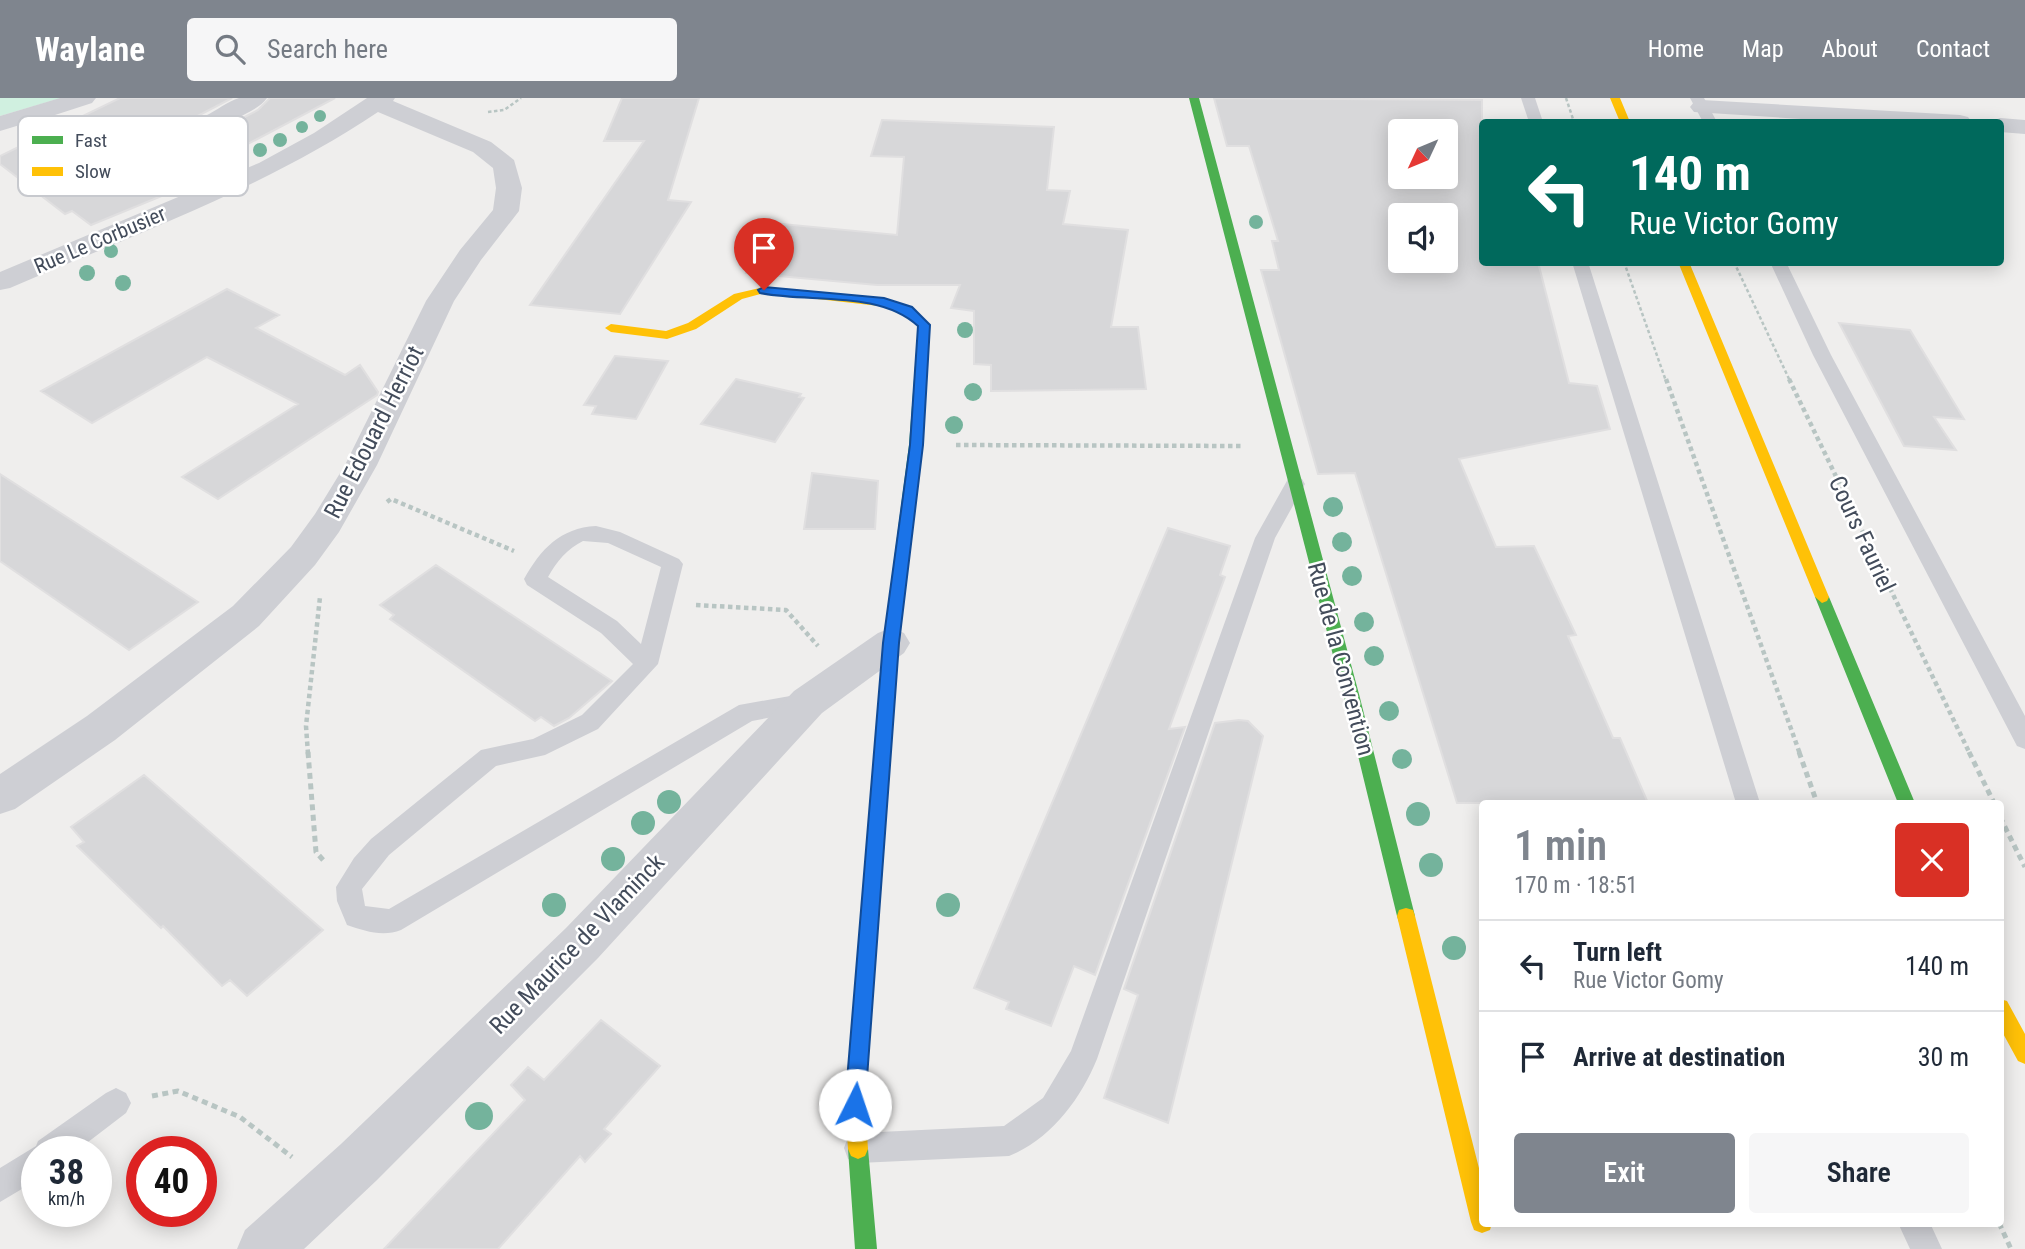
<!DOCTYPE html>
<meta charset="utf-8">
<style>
:root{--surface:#fff;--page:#f6f6f7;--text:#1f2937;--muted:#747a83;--line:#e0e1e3;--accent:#7f858e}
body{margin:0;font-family:"Roboto Condensed",sans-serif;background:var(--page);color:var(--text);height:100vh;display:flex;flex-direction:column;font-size:26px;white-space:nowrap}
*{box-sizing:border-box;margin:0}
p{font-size:23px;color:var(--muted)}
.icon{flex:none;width:38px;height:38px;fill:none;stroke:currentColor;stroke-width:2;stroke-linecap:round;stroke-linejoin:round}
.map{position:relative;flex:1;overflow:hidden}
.drawer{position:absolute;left:1479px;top:702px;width:525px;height:427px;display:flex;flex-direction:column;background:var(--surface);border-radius:7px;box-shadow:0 4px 18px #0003}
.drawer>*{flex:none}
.top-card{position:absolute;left:1479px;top:21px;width:525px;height:147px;border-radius:7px;box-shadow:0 4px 18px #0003;background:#00695c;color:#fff;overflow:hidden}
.needle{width:46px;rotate:226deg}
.fabs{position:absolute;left:1388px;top:21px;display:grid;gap:14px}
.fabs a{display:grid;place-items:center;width:70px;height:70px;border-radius:7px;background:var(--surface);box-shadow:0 4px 18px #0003;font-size:35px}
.speed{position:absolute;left:21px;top:1038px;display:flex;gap:14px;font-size:35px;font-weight:700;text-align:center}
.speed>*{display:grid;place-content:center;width:91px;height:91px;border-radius:50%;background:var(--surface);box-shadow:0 4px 18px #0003;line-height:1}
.speed small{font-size:18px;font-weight:400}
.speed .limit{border:10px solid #d22;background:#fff;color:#111}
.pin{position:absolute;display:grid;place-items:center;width:60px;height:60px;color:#fff;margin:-72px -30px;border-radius:50% 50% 50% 0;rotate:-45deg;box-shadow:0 0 7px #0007}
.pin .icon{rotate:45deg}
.me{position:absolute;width:77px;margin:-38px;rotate:4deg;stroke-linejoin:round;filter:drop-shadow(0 0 5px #0008)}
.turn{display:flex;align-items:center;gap:24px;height:147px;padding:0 35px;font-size:32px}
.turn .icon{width:91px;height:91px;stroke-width:2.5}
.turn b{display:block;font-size:49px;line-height:60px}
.round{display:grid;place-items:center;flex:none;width:74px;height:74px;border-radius:7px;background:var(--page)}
.overview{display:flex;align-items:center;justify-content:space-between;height:119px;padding:0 35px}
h1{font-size:42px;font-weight:600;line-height:52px;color:var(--accent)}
.action{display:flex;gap:14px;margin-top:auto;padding:14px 35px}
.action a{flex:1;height:80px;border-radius:7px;background:var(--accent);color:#fff;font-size:28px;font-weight:600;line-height:80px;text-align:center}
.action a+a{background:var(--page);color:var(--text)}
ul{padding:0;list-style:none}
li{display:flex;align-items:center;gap:21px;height:91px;padding:0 35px;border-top:2px solid var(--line)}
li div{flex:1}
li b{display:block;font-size:26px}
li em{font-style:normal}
header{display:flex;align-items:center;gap:42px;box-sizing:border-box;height:98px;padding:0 35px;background:var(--accent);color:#fff}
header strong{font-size:33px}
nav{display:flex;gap:38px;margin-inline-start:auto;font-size:24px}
.search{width:490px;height:63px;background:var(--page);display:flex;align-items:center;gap:18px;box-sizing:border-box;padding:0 24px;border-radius:7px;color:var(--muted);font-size:26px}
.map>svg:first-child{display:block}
.green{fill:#d0f0e0}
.building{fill:#d7d7d9;stroke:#e0dfe0;stroke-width:2;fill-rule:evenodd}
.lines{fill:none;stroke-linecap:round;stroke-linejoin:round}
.path-far2{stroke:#b8c5c3;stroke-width:2.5;stroke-dasharray:3.5 2.5;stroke-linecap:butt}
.path-far1{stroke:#b8c5c3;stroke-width:4.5;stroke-dasharray:4.5 3.5;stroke-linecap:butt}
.path{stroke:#b8c5c3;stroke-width:5;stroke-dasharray:6 4.5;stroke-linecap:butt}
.lane{fill:#cecfd4;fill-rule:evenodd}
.street{fill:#cecfd4;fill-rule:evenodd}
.fast{fill:#4caf50;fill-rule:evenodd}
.slow{fill:#ffc107;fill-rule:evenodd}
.tree{fill:#74b39c}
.route{fill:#1a73e8;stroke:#114b97;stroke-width:2}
.labels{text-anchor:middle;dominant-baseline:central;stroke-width:5;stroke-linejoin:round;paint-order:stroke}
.far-street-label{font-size:21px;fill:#434c5b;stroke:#fff}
.street-label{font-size:24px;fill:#434c5b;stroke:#fff}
.key{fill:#fff;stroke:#c7c9ce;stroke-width:2}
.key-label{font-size:19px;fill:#434c5b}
</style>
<header>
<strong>Waylane</strong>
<div class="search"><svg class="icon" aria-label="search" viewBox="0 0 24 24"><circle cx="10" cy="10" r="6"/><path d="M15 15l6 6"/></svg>Search here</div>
<nav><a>Home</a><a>Map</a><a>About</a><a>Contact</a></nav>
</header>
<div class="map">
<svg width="2025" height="1151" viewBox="0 0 2025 1151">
<rect width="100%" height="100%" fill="#efeeed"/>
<path class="green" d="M0,0H61L0,18Z"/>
<path class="building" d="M120,0H232L190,22L145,36L99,38L74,33L64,27Z
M270,0H335L227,57L156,86L169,95L91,127L72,113L65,116L0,66V58L41,38L62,50L96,57L117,58L159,53L199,41L237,23L258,12Z
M622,0H699L668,102L691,104L620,216L530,207L644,43H604Z
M1214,0L1482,2V164H1538L1569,285L1597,288L1610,331L1459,361L1496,449L1534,448L1576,537L1568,538L1613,640H1620L1648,705H1457L1355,375L1318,376L1261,172H1279L1272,143H1278L1249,48H1227ZM1400,33H1446V79H1400ZM1400,117H1446V163H1400Z
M882,22L1054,29L1047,92L1070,93L1063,126L1128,132L1111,229H1138L1146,291L991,293V267L974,266V213L951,210L960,187H877L746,175L772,125L897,137L904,59L871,58Z
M227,191L279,217L256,230L345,277L360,267L378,294L377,297L218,401L182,379L298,306L207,259L92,325L41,293Z
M1839,225L1910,232L1964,321L1934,319L1956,352L1904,348Z
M615,258L668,263L636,321L592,316L596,308L584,307Z
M736,281L801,296L799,299L804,300L775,344L701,326Z
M812,375L878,383L875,431H804Z
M0,376L107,445L198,504L129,552L0,463Z
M1168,430L1230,448L1220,477L1225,479L1169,631L1185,629L1095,877L1074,868L1051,928L1006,911L1009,904L974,890Z
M436,467L583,564L612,583L569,620L554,628L541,619L535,623L390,521L394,517L380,507Z
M1239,622L1248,623L1263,638L1168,1025L1104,1000L1138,897L1124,891L1215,625Z
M144,677L323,832L247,898L230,882L222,888L163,828L161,830L77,748L84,744L71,729Z
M601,922L660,968L604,1031L611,1036L585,1064L580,1058L498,1151H384L525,1002L511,987L528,969L544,982Z"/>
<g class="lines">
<path class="path-far2" d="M1566,0L1574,24
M488,14L504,12L521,0
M1624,164L1666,283
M1734,164L1790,283"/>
<path class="path-far1" d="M1666,281L1800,656
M1789,281L1970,656
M956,347L1244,348
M387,404L391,401L514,453
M696,507L786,512L818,548
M308,656L306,628L320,499"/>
<path class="path" d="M308,654L316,754L324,763
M1799,654L1817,705
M1969,654L1994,705
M2000,719L2025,769
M152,998L178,993L240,1019L292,1059
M1999,1125L2011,1151"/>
<path class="lane" d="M1521,0H1535L1543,24H1529Z
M1690,0H1704L1717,24H1703Z
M1572,164H1588L1760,705H1736Z
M1770,164H1786L1831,257L2025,618V651L2017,648L1813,257Z
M1295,379L1302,381L1305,386L1275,440L1097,961C1080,1002 1051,1041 1009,1058L859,1065L848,1061L844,1050L848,1039L859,1035L1004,1028L1043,1000L1071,953L1255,440L1288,381Z
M596,428L620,434L679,461L683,466L658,566L598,631L545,657L496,668L389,757L362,791L365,808L389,811L739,607L807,595L815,597L819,604L815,611L752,623L401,832C383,839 364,833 347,827L337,803L336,789L354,760L371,741L481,652L533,641L582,617L633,566L601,535L527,487L524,481C541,451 560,430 596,428ZM583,443L608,445L661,469L641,546L617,523L548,479C557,463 567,451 583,443Z
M116,990L126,995L131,1005L126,1015L75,1054H37V1082L0,1104V1070L36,1048L38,1043L106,995Z
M1898,1125H1930L1942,1151H1910Z"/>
<path class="street" d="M60,0H96L92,5L55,17C58,31 70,35 83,38C125,48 167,36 205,18C216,13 228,3 239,0C247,0 258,0 267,0C260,10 246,15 236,21C186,46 131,64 76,51C57,46 42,42 33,23L0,33V18Z
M367,0H395L393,3L491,44L514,62L522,90L519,113L481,162L454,203L377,367L339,434L315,467L259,528L115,642L15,711L0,716V676L87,618L233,508L291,449L315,416L345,367L426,203L460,152L493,112L496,90L493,70L473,54L378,14C265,90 135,136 10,190L0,192V174L259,65L314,35Z
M1702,2L1960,17L1968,19L1972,24H1847L1694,14L1690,9L1694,4Z
M2000,20L2025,22V36L2000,34V24H1990Z
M891,530L904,535L910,545L904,555L822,615L598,860L377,1082L304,1151H237L245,1132L341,1046L566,830L794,593L878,535Z"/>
<path class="fast" d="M1189,0H1199L1359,596L1415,818L1413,824L1406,826L1399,824L1397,818L1343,596Z
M888,201L912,210L930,227L923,347L899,545L881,793L878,799L872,801L866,799L863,793L883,545L909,347L918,228L904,214L884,207V203Z
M1822,493L1829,499L1915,705H1898L1815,499Z
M858,1041L865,1044L868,1051L877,1151H855L848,1051L851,1044Z"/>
<path class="slow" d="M1610,0H1620L1630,24H1620Z
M1678,164H1689L1829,499L1827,503L1822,505L1815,499Z
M764,189L888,201L894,205L888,209L764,195L742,201L696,231L667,241L611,234L605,230L611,226L666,233L688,225L734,196Z
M872,785L878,787L881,793L865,1007L868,1051L865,1058L858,1061L851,1058L848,1051L845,1007L863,793L866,787Z
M1406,810L1413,812L1415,818L1482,1082V1125H1492L1490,1132L1482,1135L1474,1132L1471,1124L1397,818L1399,812Z
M2000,901L2007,903L2025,936V966L2018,963L2000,930Z"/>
</g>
<g class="tree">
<circle cx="320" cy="18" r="6"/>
<circle cx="302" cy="29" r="6"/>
<circle cx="280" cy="42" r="7"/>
<circle cx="260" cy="52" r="7"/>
<circle cx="1256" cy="124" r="7"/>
<circle cx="111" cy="153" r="7"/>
<circle cx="87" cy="175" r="8"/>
<circle cx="123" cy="185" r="8"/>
<circle cx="965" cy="232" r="8"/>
<circle cx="973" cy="294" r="9"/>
<circle cx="954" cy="327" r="9"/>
<circle cx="1333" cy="409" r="10"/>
<circle cx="1342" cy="444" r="10"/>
<circle cx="1352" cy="478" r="10"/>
<circle cx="1364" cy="524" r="10"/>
<circle cx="1374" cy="558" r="10"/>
<circle cx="1389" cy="613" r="10"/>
<circle cx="1402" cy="661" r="10"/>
<circle cx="669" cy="704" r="12"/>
<circle cx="1418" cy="716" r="12"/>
<circle cx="643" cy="725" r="12"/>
<circle cx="613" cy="761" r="12"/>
<circle cx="1431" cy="767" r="12"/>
<circle cx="554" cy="807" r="12"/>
<circle cx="948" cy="807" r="12"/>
<circle cx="1454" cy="850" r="12"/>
<circle cx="479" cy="1018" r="14"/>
</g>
<path class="route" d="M764,189L884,200L912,209L930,227L923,347L899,545L865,1007L862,1014L855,1017L848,1014L845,1007L883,545L910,347L918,228C879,192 810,205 760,195L758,192Z"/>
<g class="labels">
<g class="far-street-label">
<text transform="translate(100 142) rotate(-23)">Rue Le Corbusier</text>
</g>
<g class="street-label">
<text transform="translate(374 334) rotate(-63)">Rue Edouard Herriot</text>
<text transform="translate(1862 436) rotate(65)">Cours Fauriel</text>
<text transform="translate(1341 561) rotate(75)">Rue de la Convention</text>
<text transform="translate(577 846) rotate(-46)">Rue Maurice de Vlaminck</text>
</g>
</g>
<rect x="18" y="18" width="230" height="80" rx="10" class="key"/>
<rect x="32" y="38" width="31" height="8" fill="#4caf50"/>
<rect x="32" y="69" width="31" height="9" fill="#ffc107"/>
<g class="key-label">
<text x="75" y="49">Fast</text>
<text x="75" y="80">Slow</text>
</g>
</svg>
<div class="fabs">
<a><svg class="needle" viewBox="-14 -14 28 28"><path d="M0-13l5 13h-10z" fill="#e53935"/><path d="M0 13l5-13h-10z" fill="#747a83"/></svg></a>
<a><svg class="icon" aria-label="sound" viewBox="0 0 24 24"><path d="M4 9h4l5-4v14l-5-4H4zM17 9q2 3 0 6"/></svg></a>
</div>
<div class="speed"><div>38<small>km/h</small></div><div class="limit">40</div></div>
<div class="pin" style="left:764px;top:192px;background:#d93025"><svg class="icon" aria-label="arrive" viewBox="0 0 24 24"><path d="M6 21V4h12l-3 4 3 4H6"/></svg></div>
<svg class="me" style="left:855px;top:1007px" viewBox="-20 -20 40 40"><circle r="19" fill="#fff"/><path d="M0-13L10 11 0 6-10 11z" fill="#1a73e8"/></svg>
<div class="top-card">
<div class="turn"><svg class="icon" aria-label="left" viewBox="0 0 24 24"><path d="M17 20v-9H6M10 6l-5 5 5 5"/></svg><div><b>140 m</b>Rue Victor Gomy</div></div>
</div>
<section class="drawer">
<div class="overview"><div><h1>1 min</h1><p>170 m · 18:51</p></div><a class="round" style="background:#d93025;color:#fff"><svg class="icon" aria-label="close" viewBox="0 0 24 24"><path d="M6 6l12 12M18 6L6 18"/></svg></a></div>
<ul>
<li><svg class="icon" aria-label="left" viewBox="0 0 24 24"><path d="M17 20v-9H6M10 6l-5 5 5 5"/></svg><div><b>Turn left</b><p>Rue Victor Gomy</p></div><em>140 m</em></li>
<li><svg class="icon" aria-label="arrive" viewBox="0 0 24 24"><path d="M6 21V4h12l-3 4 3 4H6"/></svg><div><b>Arrive at destination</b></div><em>30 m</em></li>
</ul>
<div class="action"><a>Exit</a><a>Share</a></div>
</section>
</div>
